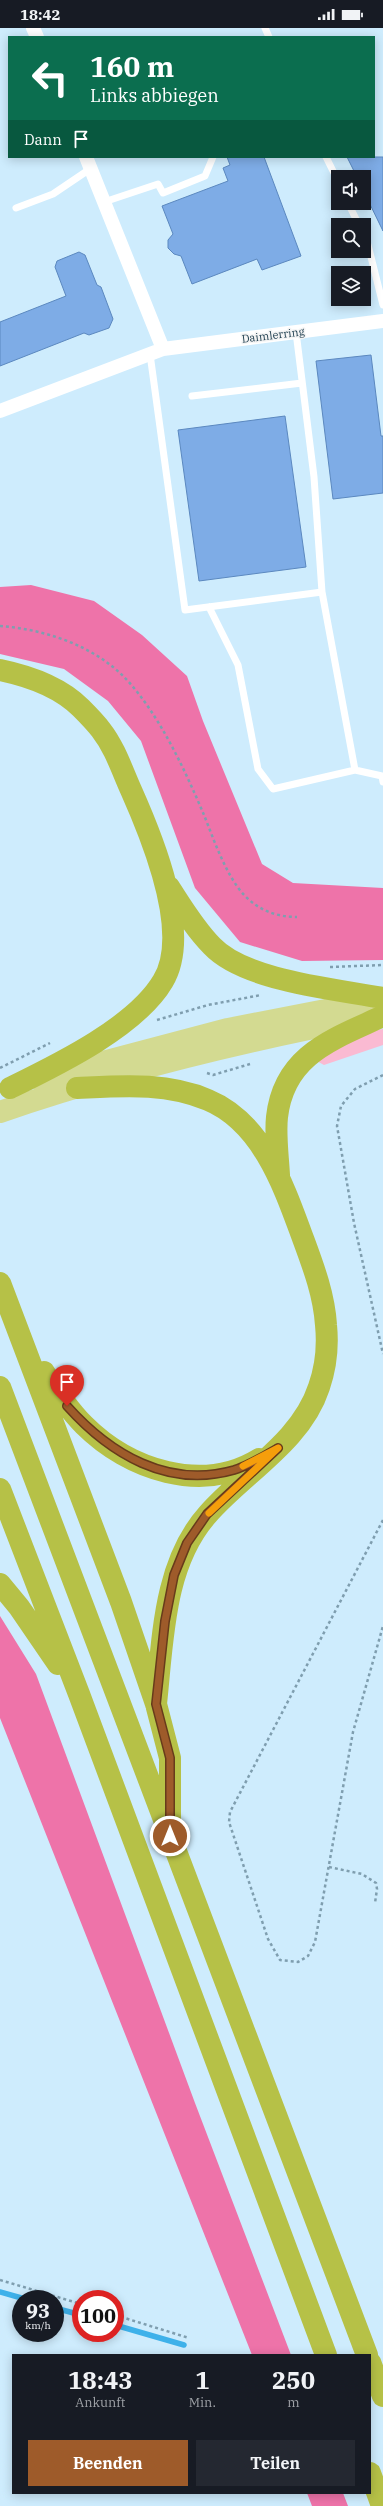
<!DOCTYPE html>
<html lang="de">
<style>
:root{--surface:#171b24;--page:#242831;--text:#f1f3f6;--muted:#9ea1a6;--accent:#9e5b2a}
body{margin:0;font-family:"IBM Plex Serif",serif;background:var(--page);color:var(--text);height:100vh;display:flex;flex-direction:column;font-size:15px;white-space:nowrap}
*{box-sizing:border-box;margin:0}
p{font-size:13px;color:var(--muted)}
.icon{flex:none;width:22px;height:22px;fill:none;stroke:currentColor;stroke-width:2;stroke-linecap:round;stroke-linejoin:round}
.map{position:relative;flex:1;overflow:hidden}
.drawer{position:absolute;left:12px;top:2326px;width:359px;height:140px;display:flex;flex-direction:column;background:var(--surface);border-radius:0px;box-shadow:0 2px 10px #0003}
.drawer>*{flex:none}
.top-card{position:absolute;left:8px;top:8px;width:367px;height:122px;border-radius:0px;box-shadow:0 2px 10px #0003;background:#0b6e4f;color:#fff;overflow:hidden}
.buttons{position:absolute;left:331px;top:142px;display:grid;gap:8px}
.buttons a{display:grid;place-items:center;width:40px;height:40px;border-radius:0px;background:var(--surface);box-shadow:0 2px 10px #0003;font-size:20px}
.speed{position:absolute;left:12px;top:2262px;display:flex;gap:8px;font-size:20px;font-weight:700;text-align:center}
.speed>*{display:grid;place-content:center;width:52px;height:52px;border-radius:50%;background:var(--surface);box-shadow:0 2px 10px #0003;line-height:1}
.speed small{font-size:10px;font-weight:400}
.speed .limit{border:6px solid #d22;background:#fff;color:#111}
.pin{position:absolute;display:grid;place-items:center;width:34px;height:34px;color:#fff;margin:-41px -17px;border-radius:50% 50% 50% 0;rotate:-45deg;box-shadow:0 0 4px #0007}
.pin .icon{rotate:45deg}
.me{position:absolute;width:44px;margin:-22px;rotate:0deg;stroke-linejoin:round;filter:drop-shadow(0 0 3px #0008)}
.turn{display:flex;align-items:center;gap:14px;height:84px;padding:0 16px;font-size:18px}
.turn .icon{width:52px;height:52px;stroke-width:2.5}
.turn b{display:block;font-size:28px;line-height:34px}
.then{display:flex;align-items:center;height:38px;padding:0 16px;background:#0003;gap:8px;font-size:15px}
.eta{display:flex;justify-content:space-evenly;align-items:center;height:68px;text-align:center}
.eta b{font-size:24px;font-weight:800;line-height:28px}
.cta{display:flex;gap:8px;margin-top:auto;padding:8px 16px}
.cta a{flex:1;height:46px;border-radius:0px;background:var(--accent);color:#fff;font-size:16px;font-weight:800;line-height:46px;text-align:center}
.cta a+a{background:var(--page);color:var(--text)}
.status{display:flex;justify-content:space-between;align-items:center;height:28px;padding:0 20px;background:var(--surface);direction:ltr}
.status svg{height:11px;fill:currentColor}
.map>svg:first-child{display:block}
.green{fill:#fabad2}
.forest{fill:#ee73a9}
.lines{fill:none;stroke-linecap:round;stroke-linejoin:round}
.stream{stroke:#3eb1ea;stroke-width:5.5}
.building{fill:#7eace6;stroke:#5b88bf}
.path{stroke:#7f9eaf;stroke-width:2.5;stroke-dasharray:3 3;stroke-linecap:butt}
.service{stroke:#fff;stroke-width:7}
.minor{stroke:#fff;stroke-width:14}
.primary{stroke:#d3da91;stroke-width:22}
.motorway{stroke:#b6c147;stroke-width:22}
.route-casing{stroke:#673b1b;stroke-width:10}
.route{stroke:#9e5b2a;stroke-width:7}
.slow{stroke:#f59e0b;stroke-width:7}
.labels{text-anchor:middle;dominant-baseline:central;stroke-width:3;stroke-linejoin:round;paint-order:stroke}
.street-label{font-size:11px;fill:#1a3a4b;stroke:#f4f4f4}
</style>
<div class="status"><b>18:42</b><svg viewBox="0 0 49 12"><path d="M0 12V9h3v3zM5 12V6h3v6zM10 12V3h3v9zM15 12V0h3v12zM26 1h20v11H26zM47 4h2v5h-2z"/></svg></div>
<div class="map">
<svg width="383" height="2478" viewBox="0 0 383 2478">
<rect width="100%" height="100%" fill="#ceecfd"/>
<path class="green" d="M383,1001V1017L324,1037L315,1032L368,1004Z"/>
<path class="forest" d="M31,557L94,573L142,607L187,648L203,693L262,836L293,855L383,860V932L302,933L240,914L195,860L141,713L108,673L64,641L0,626V559Z
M0,1588L36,1646L195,2075L291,2327H252L0,1690Z
M307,2465H343L348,2478H312Z"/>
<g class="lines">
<path class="stream" d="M0,2264L25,2271
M55,2280L81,2287
M115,2297L184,2317"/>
</g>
<path class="building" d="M227,129H264L301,228L262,242L257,231L192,256L181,228L174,226L168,220V212L173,206L162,178L228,153L223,140L230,137Z
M347,129H383V203L364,164V149H357Z
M79,224L85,227L97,257L101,259L113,291L109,300L89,307L84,305L0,338V294L66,268L55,239L57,233Z
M371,327L381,408H383V465L333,471L316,333Z
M285,388L306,539L199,553L178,402Z"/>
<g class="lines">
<path class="path" d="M0,598C44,601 95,618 126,651C159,686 185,742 204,787C214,812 226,848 245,868C259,882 276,889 297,889
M330,939L383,937
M157,992L208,977L261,967
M0,1040L50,1015
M207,1045L213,1047L250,1036
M383,1047L355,1061L341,1078L337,1098L354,1195L383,1326
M383,1492L230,1784L229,1794L268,1911L280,1932L298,1934L308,1928L315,1914L353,1704L383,1598
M329,1839L362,1846L376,1855L377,1861L375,1875
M0,2252L81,2276
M115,2287L189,2310"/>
<path class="service" d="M265,0L269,9
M326,129L338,153
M104,174L158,156L163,165L205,148L213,129
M348,175L359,197
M16,180L53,166L90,141
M364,207L368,217L383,277
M150,326L185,582L322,564L314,449L296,304
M192,368L302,355
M209,579L238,637L258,741L273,761L355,742L322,564
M355,742L382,748L383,754"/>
<path class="minor" d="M33,0L37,9
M86,129L163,321
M0,383L163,321L383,293"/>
<path class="primary" d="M39,1051L228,1001L382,971
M0,1084C122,1042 248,1012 374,988"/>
<path class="motorway" d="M0,642C29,648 59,658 81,680C88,687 95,694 101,702C115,720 122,742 131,762C152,809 192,905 163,953C136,999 57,1037 10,1060
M169,859C182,879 195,901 212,918C245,953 336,961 383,970
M77,1060C121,1058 166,1054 208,1072C261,1094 283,1156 301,1205C312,1235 324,1265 326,1297C328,1317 326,1339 319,1359C301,1414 245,1444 208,1486C163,1536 163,1612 156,1676
M279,1147C278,1128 275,1107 277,1089C284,1026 334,1011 383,988
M0,1255L121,1574L156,1676L170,1730V1794
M44,1344C56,1363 68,1381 84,1397C129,1442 202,1466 259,1431
M0,1359L367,2327
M0,1461L79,1666L326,2327
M0,1556L19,1579L58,1636
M370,2334L383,2368
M370,2445L382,2478"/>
</g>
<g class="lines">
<defs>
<path id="route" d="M67,1378C110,1426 168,1461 234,1442C250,1437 264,1428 278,1420L207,1486L187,1515L174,1547L165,1593L156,1676L170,1730V1808"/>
</defs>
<use href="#route" class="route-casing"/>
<use href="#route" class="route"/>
<path class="slow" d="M209,1485L278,1420L243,1438"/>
</g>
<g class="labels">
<g class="street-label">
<text transform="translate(273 307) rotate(-7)">Daimlerring</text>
</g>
</g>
</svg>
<div class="buttons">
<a><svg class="icon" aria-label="sound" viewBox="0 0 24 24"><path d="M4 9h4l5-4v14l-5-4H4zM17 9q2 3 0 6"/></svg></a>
<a><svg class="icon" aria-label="search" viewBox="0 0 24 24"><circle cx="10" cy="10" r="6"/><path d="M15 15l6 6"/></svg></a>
<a><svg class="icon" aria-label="layers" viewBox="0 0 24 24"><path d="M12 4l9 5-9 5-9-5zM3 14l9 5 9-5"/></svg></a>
</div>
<div class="speed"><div>93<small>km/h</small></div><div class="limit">100</div></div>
<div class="pin" style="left:67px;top:1378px;background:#d93025"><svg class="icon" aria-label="arrive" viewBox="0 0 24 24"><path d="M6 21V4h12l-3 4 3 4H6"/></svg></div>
<svg class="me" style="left:170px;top:1808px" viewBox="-20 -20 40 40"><circle r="17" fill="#9e5b2a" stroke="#fff" stroke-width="3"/><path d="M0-11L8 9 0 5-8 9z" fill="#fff"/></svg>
<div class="top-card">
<div class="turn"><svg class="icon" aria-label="left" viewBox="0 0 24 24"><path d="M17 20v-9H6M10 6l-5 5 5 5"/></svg><div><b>160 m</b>Links abbiegen</div></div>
<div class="then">Dann<svg class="icon" aria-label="arrive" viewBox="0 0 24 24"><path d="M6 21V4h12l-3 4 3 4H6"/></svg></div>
</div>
<section class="drawer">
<div class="eta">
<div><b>18:43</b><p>Ankunft</p></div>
<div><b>1</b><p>Min.</p></div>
<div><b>250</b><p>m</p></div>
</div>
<div class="cta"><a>Beenden</a><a>Teilen</a></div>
</section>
</div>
